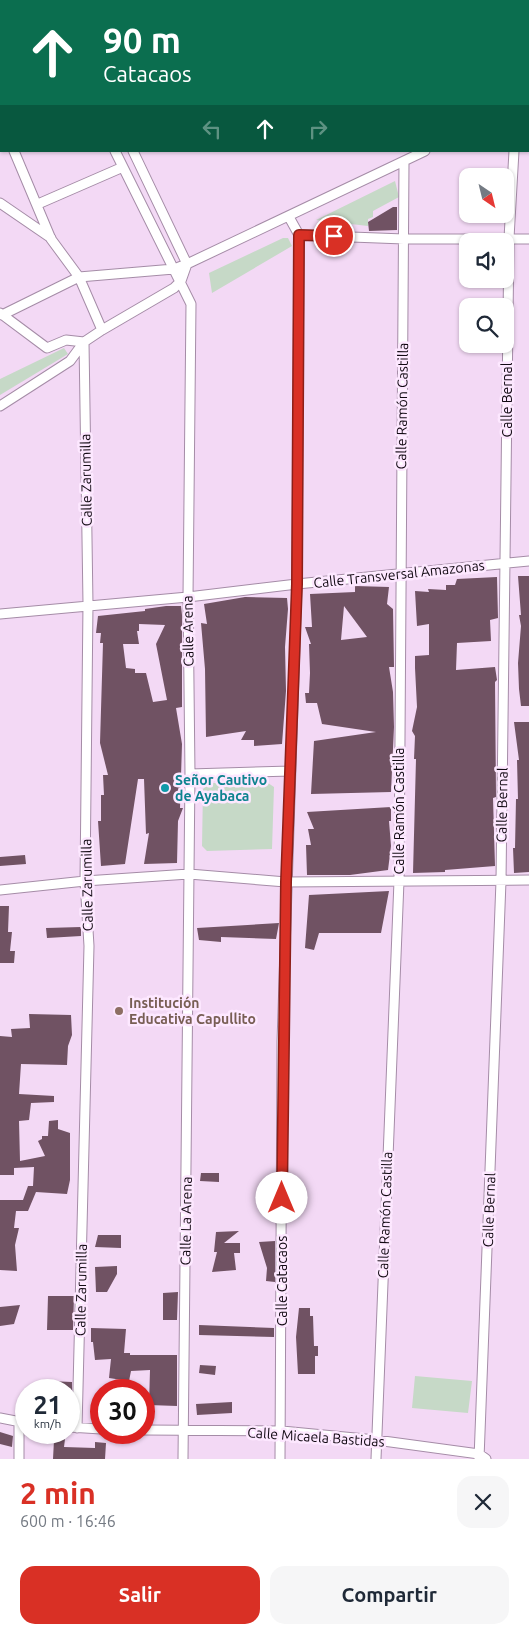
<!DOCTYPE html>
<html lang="es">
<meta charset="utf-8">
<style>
:root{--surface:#fff;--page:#f6f6f7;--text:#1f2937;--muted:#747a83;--accent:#d93025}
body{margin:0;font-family:Ubuntu,sans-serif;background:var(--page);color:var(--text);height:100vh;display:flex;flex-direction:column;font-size:19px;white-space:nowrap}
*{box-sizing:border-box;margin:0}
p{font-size:16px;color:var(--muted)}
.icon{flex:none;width:28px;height:28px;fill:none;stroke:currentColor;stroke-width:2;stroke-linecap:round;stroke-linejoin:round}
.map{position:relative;height:1459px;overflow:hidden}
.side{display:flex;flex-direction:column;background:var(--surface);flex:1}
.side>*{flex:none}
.top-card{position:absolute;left:0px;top:0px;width:530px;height:152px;box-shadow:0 1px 4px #0004;background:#0b6e4f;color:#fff;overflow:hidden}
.needle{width:32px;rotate:145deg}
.fabs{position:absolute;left:459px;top:168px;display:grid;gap:10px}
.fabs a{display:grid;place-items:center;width:55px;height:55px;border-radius:10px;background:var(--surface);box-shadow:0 1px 4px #0004;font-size:25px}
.speed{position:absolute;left:15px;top:1379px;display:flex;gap:10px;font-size:25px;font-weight:700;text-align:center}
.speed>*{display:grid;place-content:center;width:65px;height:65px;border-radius:50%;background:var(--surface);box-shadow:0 1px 4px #0004;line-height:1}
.speed small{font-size:12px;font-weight:400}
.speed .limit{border:8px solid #d22;background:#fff;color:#111}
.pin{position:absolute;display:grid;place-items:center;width:42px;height:42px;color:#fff;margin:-21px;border:2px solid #fff;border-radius:50%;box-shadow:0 1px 5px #0007}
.me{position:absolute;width:55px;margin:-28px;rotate:0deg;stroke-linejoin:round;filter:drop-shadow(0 0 4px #0008)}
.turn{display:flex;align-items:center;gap:18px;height:105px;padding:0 20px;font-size:22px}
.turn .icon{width:65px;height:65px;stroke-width:2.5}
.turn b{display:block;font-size:35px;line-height:42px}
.lanes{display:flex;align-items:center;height:48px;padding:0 20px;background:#0003;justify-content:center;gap:25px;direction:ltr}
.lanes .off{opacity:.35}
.round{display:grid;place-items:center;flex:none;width:52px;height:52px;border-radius:15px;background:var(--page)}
.head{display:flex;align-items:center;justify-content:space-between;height:85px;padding:0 20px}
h1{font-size:30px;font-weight:700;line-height:38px;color:var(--accent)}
.button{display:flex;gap:10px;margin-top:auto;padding:10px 20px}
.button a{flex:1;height:58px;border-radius:15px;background:var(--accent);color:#fff;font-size:20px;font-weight:700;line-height:58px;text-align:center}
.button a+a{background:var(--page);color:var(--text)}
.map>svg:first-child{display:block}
.green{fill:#c6d9c7}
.building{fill:#705263;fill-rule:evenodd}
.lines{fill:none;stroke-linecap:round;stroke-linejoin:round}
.minor-casing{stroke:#a58ca7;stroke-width:11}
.minor{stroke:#fff;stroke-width:9}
.route-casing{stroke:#8d1f18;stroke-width:12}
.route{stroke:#d93025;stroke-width:9}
.culture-dot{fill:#0f9aa8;stroke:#fde8ff;stroke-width:2}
.education-dot{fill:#8d6e63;stroke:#fde8ff;stroke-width:2}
.labels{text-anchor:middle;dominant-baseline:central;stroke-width:5;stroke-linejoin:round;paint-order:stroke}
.street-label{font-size:14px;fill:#110912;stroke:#fde8ff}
.culture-label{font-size:14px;font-weight:bold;fill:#0d838f;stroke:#fde8ff;text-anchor:start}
.education-label{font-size:14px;font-weight:bold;fill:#785e54;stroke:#fde8ff;text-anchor:start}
</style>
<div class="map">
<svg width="529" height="1459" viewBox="0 0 529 1459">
<rect width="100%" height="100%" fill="#f3d9f5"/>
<path class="green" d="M395,181L399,197L373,211V217L368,219V226L316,220Z
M283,238H288L292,246L212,293L209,273Z
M64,348L68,354L0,395V379Z
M209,783H268L274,787L272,849L207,851L202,846L203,789Z
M415,1376L472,1381L468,1413L412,1408Z"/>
<path class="building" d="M393,207H397V230L369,231L368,222Z
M518,576H529V706H521L519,689L518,663L521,626L519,615H521Z
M497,577L498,618L490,620L491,641L457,643L456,670L495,667L497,680L495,682L496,794V797L493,798L495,866L445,870V872L413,873L416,759H414L415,736L412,731L417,707L415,668V656L429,655V624L417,626L415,591L429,592L428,589L446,590V585H455L457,579Z
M355,586L389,587L387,604L393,609L394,667H389L393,692L394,727L391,792L311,794L314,741L376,732L322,724L317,703H306L305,693H309L310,673L309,644H311L305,627H312L310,594L355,592ZM344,606L367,637L341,640Z
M245,597L287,598L288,609L285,647L286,691L282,744L254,746V740H241L246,731L206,737L205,669L201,623L207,624L204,604Z
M166,606H181L182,615V707L176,708L182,744L180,808H183L178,821L177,863L144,864L149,833L146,834L144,779H138L125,864L101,866L98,821H101V795H104L103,775H108L100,743L103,643H100L101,633H96L98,616L145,611V609ZM139,624L165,625L156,644L167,700L153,702L146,673H135V669L126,668L123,644H139L137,631H139Z
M514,722H529V872L514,873L513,848H515L516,799H518L517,760H519Z
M391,807V821H389L391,846L388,870L350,875H307L306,845H311L308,829H314L307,812Z
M25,855L26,864L0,866V857Z
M389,891L381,933H319L314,950L305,948L309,895Z
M0,906H9L8,932H12L10,951H15L14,963H0Z
M279,923L276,939L221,937V942L199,940L197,928Z
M81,927V936L47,938L46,928Z
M29,1014L71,1015L72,1035L68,1046L67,1065L21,1064L19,1094L54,1096V1102L31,1103L29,1120L19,1121L20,1161L45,1156L38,1141L42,1139V1136H48L49,1121L58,1120V1129L70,1133V1180L67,1194L36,1192L28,1211H16L14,1228H19L15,1245L17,1271L0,1270V1200H23L28,1186H33L34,1167L14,1168V1175H0V1036L12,1037L11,1029L30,1028Z
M201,1173H219V1182L200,1181Z
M239,1231L224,1243H240V1253H234L236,1270L212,1272L217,1252H214L216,1232Z
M98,1235H121V1248L95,1247Z
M275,1241V1282L266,1281L267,1268L259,1242Z
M117,1266V1274L107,1292H96L95,1267Z
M178,1292L177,1320H163V1293Z
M48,1296H74L73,1330H47Z
M20,1305L14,1324L0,1326V1307Z
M299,1308H310V1316H313L314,1346H318V1356H315V1374H298L296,1337Z
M199,1325L274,1328V1337L199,1335Z
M91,1328L126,1329L124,1353H130V1355H177V1406L149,1405L150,1370L131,1371L129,1381L109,1378L111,1359L95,1360L93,1342H91Z
M200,1365L216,1366L215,1375L199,1373Z
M49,1381L72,1382V1390H48Z
M232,1402V1413L197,1415L196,1404Z
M0,1432L13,1436L12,1447L0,1444Z
M65,1439L64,1447L95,1448V1442L106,1443L105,1459H53L54,1440Z"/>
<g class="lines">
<defs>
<path id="minor" d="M38,0L39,1
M59,0L60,1
M22,1L25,0
M0,13H1
M0,121L1,124
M14,151L51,239L79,277L102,330
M115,151L191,304L188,597L190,774L183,1459
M0,203L51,238
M38,204L123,167
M289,217L299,235L404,239H529
M0,313L47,348L66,340L84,342L88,604L85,881L89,946L77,1428
M2,315L79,277L174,269L187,264L133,151
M0,406L70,361L84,342L102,330L174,288L181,281L187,264L425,151
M0,614L188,597L297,584L529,561
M190,774L291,771
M0,890L85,881L189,874L286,882L529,880
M0,1418L26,1423
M69,1427L101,1429
M144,1430L282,1431L376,1440L479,1454L486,1459
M19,1459V1423
M280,1459L282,1042L297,584L299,235
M376,1459L399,881L404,162
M479,1459L501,881L509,238L514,151"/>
</defs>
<use href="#minor" class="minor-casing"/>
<use href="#minor" class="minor"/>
</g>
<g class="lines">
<defs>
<path id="route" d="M282,1198L286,882L297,584L299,235L334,236"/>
</defs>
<use href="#route" class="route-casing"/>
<use href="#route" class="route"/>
</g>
<circle class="culture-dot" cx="165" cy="788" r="5"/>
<circle class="education-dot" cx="119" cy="1011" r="5"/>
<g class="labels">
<g class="street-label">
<text transform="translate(507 400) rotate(-90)">Calle Bernal</text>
<text transform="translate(402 406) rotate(-89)">Calle Ramón Castilla</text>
<text transform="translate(86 480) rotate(-91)">Calle Zarumilla</text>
<text transform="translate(399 574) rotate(-6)">Calle Transversal Amazonas</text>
<text transform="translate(188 631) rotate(-91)">Calle Arena</text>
<text transform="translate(502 805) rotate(-89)">Calle Bernal</text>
<text transform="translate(399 811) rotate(-90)">Calle Ramón Castilla</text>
<text transform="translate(87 885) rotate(-91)">Calle Zarumilla</text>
<text transform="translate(489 1210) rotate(-88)">Calle Bernal</text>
<text transform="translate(385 1215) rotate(-88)">Calle Ramón Castilla</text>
<text transform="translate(186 1221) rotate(-89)">Calle La Arena</text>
<text transform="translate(282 1281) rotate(-90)">Calle Catacaos</text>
<text transform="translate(81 1290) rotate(-89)">Calle Zarumilla</text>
<text transform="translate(316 1437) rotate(4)">Calle Micaela Bastidas</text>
</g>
<g class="culture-label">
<text x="175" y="780">Señor Cautivo<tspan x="175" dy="16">de Ayabaca</tspan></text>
</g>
<g class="education-label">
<text x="129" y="1003">Institución<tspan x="129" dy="16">Educativa Capullito</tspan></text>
</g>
</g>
</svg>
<div class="fabs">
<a><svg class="needle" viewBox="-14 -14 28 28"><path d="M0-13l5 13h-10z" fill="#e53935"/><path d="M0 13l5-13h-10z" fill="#747a83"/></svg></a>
<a><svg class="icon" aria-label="sound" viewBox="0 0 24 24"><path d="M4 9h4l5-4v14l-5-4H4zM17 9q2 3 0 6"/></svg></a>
<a><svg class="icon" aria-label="search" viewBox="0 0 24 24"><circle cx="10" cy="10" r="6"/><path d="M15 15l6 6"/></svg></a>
</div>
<div class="speed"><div>21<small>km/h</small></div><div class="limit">30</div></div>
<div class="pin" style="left:334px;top:236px;background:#d93025"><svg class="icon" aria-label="arrive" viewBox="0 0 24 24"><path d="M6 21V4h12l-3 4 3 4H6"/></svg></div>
<svg class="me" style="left:282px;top:1198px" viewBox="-20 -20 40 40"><circle r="19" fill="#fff"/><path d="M0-13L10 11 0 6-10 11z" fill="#d93025"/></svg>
<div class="top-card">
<div class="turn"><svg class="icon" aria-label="ahead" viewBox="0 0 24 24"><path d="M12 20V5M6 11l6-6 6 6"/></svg><div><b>90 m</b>Catacaos</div></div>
<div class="lanes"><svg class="icon off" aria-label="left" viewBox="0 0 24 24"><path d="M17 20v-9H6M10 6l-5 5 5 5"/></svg><svg class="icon" aria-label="ahead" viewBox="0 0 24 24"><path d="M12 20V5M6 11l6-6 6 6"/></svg><svg class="icon off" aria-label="right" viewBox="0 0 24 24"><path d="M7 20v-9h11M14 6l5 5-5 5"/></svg></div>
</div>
</div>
<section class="side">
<div class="head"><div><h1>2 min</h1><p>600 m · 16:46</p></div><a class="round"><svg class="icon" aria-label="close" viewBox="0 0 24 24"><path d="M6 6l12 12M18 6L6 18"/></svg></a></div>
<div class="button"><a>Salir</a><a>Compartir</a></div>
</section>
